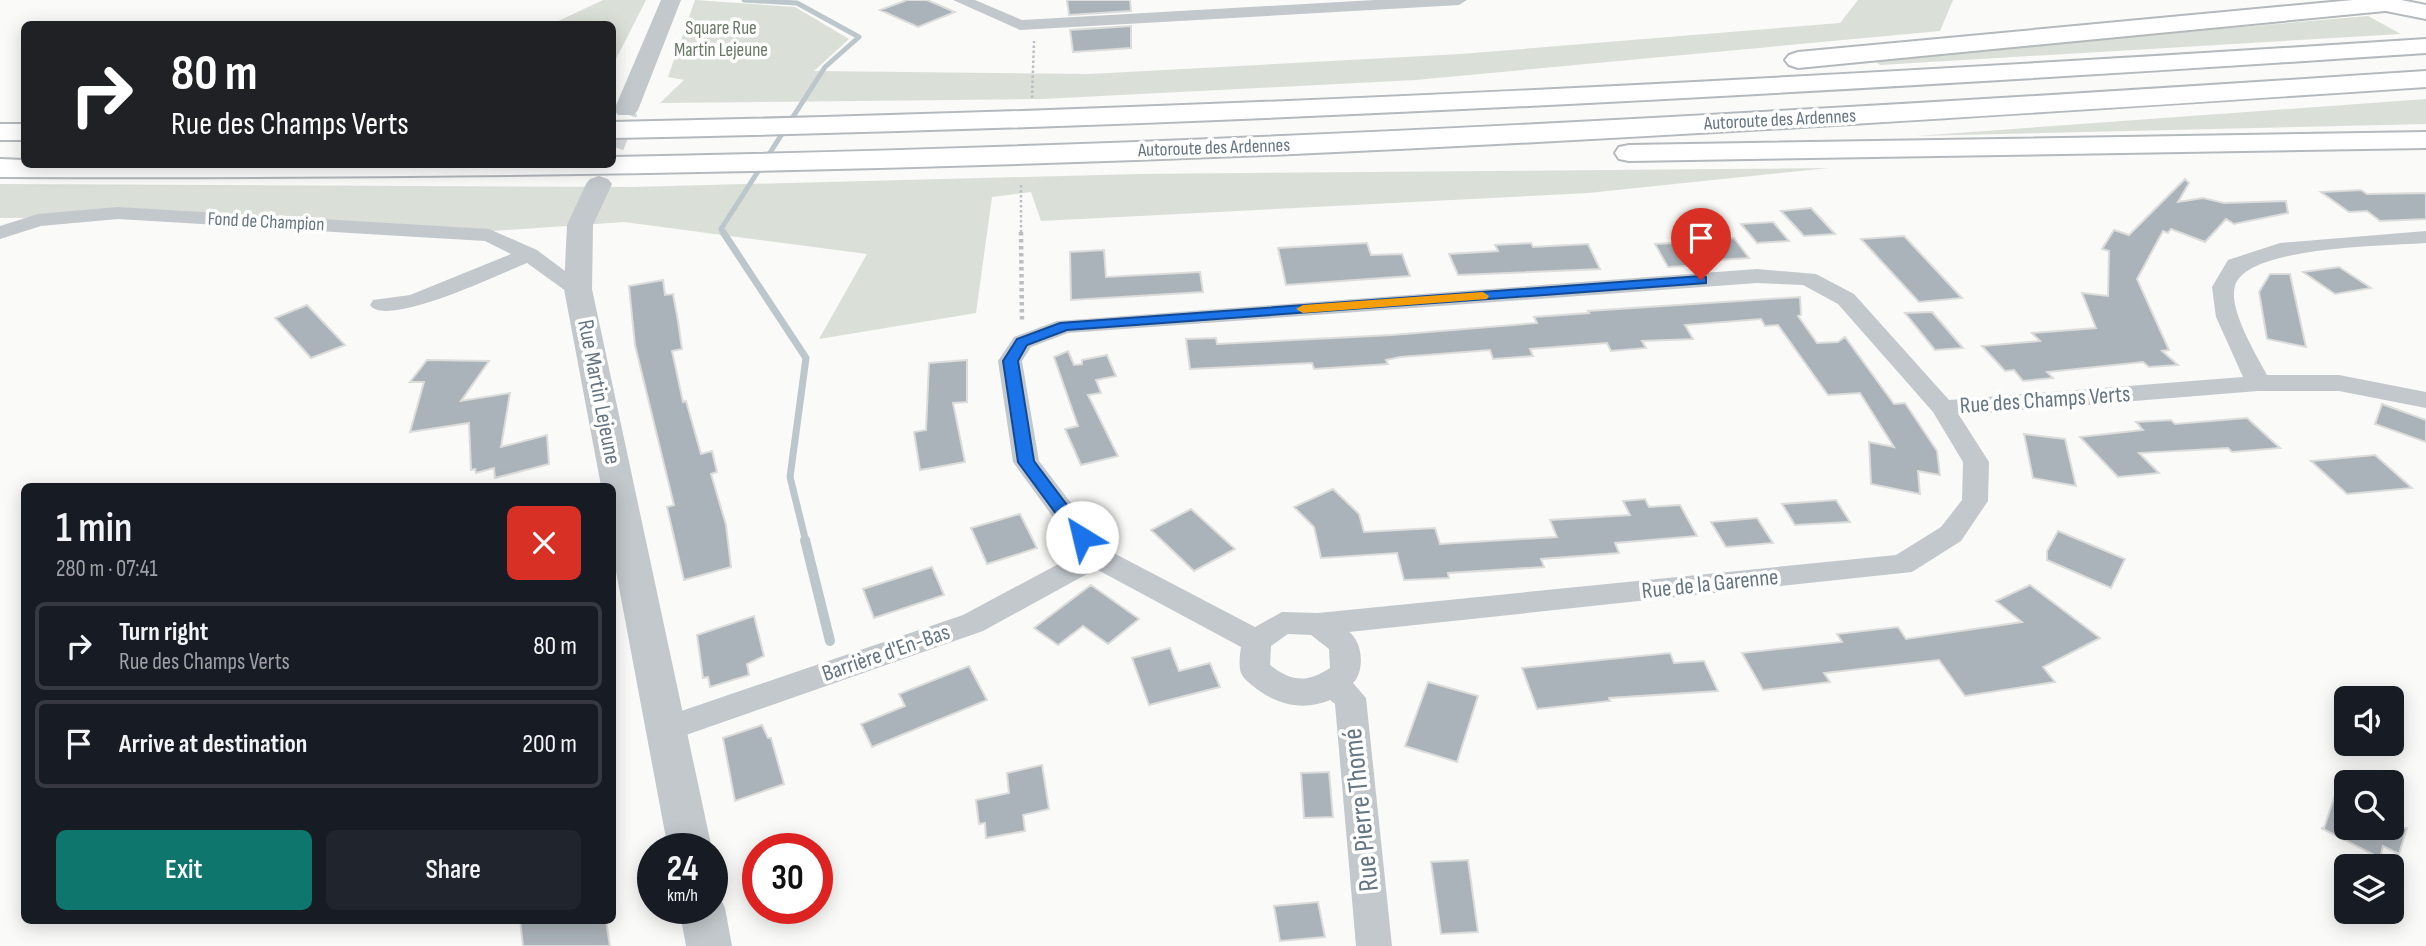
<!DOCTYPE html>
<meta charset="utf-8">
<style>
:root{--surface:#171b24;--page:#20242c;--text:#f1f3f6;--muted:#9ea1a6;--line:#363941;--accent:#0f766e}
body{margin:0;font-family:"Sofia Sans Condensed",sans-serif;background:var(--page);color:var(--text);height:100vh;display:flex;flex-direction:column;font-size:26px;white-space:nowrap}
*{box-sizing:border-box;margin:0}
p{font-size:23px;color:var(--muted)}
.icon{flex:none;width:38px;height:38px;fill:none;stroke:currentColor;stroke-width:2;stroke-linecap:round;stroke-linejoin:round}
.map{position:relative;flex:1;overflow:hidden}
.drawer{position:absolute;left:21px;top:483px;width:595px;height:441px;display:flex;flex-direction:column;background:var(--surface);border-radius:10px;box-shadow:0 4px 18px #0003}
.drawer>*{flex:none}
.banner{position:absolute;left:21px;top:21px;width:595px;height:147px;border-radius:10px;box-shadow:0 4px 18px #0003;background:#202124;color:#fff;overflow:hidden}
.fabs{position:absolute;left:2334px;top:686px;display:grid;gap:14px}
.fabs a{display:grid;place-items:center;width:70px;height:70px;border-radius:10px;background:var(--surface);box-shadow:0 4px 18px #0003;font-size:35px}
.speed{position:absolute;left:637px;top:833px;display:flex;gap:14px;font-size:35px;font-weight:700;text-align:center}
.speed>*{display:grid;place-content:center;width:91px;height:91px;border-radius:50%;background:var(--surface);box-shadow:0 4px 18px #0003;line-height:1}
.speed small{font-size:18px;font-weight:400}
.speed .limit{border:10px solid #d22;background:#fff;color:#111}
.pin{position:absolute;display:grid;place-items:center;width:60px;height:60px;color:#fff;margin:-72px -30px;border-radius:50% 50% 50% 0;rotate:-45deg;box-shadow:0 0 7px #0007}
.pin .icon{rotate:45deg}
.me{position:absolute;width:77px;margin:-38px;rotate:324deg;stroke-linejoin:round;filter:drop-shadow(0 0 5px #0008)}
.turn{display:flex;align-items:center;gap:24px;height:147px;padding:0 35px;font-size:32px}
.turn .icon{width:91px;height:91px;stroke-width:2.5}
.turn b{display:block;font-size:49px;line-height:60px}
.round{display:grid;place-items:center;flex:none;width:74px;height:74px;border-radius:10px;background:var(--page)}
.overview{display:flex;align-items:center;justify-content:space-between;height:119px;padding:0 35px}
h1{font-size:42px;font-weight:600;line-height:52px}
.action{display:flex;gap:14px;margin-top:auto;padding:14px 35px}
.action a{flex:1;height:80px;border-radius:10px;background:var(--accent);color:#fff;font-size:28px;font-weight:600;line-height:80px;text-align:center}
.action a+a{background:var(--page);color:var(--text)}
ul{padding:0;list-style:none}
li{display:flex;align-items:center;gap:21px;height:88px;margin:0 14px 10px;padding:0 21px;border:4px solid var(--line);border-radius:10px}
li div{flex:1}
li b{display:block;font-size:26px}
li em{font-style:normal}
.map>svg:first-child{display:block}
.green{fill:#dadfd7}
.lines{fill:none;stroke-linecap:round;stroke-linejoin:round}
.stream-far2{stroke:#bbc7cb;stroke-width:5}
.stream-far1{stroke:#bbc7cb;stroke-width:7}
.stream{stroke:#bbc7cb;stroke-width:10}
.building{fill:#aab3b9;stroke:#dcdcda;stroke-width:2}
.tertiary-tunnel{stroke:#d5d9db;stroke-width:24;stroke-dasharray:24 11;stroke-linecap:butt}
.primary-casing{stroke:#b5babe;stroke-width:4}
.motorway-casing{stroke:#b4b9bd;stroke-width:4}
.path-far1{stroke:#bbbfc2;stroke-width:2.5;stroke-dasharray:2.5 2.5;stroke-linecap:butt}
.path{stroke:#bbbfc2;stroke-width:4.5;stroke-dasharray:3.5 3.5;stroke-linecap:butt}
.minor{fill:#c3c8cc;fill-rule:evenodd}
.tertiary{fill:#c3c8cc;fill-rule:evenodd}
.primary{fill:#fff;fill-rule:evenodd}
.motorway{fill:#fff;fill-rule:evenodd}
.route{fill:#1a73e8;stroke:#114b97;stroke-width:2}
.slow{fill:#f59e0b}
.labels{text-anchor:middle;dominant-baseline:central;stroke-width:7;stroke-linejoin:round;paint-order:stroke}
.far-park-label{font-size:19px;fill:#687a64;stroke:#fff}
.far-street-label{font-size:19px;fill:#657683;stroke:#fff}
.street-label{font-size:23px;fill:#657683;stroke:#fff}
.near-street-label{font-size:28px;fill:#657683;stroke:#fff}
</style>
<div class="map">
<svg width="2426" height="946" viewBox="0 0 2426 946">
<rect width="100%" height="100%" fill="#fafaf8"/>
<path class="green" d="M603,0H646L613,65L612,24H552Z
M695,0L795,7L849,39L814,71L1090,74L1461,54L1840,23L1858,0H1953L1940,31L1415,80L1042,99L660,103L684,80L668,77Z
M2368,16L2401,34L1880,65L1872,59Z
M2426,99V124L1916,136Z
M1829,168L1588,193L1041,221L1031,192L992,197L976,313L819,339L867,254L624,222L463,233L174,217L0,218V184L632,187L1139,174Z"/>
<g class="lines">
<path class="stream-far2" d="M724,234L721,229L825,67L859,37L797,3L744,0"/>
<path class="stream-far1" d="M723,232L806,358L790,477L806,542"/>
<path class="stream" d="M805,540L830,641"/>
</g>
<path class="building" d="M907,0H927L955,12L918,27L880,10Z
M1067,0H1130L1131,11L1069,15Z
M1131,26V48L1073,52L1070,30Z
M2185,179L2189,183L2178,202L2203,198L2224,203L2286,201L2288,213L2234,224L2226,219L2205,242L2171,229L2168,233L2163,231L2137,279L2169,350L2162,351L2178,365L2149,367L2143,362L2047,372L2053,378L2023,381L2014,370L2005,371L1982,346L2040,341L2032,333L2096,328L2082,293L2108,296L2109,251L2102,249L2114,230L2129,235Z
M2361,190L2367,194L2426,193V219L2380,221L2367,211L2349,212L2321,192Z
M1811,208L1835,234L1804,236L1781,211Z
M1773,222L1789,241L1757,243L1741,224Z
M1904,236L1935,269L1962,298L1919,302L1861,239Z
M1734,238L1749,258L1719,260L1705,240Z
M1691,242L1705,265L1668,267L1655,244Z
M1367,243L1371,255L1402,254L1410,276L1286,285L1278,248Z
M1531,243L1533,247L1588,244L1600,269L1458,275L1449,254L1498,251L1495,245Z
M1104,250L1106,277L1200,272L1203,292L1071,300L1070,252Z
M2339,267L2371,288L2335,294L2303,272Z
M2270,274H2290L2306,347L2267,339L2259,292Z
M663,280L665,295L673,294L678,321L682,349L672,351L683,402L686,401L701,454L712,451L717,472L711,474L726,525L731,567L684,580L667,507L674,505L635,345L629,286Z
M1800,297L1801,315L1798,316L1817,343L1838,342L1845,337L1894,404L1905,403L1937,451L1940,475L1918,471L1920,494L1871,484L1869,442L1894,447L1860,393L1828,395L1778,325L1765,326L1761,319L1685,325L1693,339L1642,341L1646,348L1611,351L1607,343L1530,349L1533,356L1493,359L1490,350L1400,357L1386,360L1388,364L1314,369L1312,363L1190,369L1186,339L1216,338L1217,344L1392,335L1537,323L1534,317L1589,313L1588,311Z
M307,305L345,345L311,358L275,318Z
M1932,312L1963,348L1935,350L1905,313Z
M1068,351L1074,365L1082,364V360L1107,355L1116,376L1096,380L1101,393L1088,395L1118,456L1081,465L1065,429L1078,426L1054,357Z
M427,360L489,361L461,401L510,393L501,447L547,435L549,464L495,478L494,468L476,473L475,469L471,470L469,423L410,432L424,382H410Z
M967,360V402L953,403L965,462L920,470L914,432L926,430L929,363Z
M2382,404L2426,420V442L2375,424Z
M2247,418L2280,448L2232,452L2228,448L2139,453L2159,473L2118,477L2080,437L2143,430L2136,422L2171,420L2175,424Z
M2024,434L2065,439L2076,486L2033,478Z
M2375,455L2412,488L2347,494L2311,461Z
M1333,489L1359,514L1364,532L1435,528L1440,544L1557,537L1550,520L1630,515L1623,501L1645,499L1649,507L1680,505L1697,536L1615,543L1619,553L1541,559L1544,567L1448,573L1449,578L1404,580L1397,553L1321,558L1314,527L1294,507Z
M1836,500L1850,522L1795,525L1782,504Z
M1191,509L1235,549L1194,571L1151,530Z
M1020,514L1037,548L987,564L971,528Z
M1757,518L1773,543L1726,547L1711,522Z
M2058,531L2125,559L2111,588L2047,560V551Z
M932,567L944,595L874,618L863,589Z
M1091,585L1139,619L1108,644L1083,626L1058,645L1034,628Z
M2030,585L2100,638L2043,667L2055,682L1965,696L1939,660L1824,673L1830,682L1763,690L1742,653L1842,642L1837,634L1898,627L1906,639L2022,622L1996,601Z
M754,616L764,656L747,664L749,675L710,687L708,677L703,678L697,635Z
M1170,648L1179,671L1210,663L1220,687L1149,705L1132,658Z
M1670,653L1674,663L1704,661L1718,691L1609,698L1610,701L1537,709L1522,668Z
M969,666L987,700L872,747L861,724L905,706L899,694Z
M1428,682L1478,696L1457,762L1405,746Z
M762,725L768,738H771L784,784L735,801L723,738Z
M1042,765L1049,809L1023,815L1025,831L986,838L985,823L979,824L976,800L1009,793L1007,773Z
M2343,771L2347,772V828H2407L2399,854L2383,846L2380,858L2321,828H2324Z
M1329,772L1333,817L1304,818L1301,773Z
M1468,860L1478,932L1441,934L1431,862Z
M1318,902L1325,937L1280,941L1274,906Z
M520,920H606L610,946H523Z"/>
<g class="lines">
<path class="tertiary-tunnel" d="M612,146L626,110"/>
<defs>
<path id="primary" d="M2352,0H2401L2426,5V19L2356,5Z"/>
<path id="motorway" d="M2353,0H2394L2397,4L2393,9L2385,11L1798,68L1789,65L1785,60L1789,55L1798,52Z
M2426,39V53C1822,93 1218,127 612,138V122C1218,110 1822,78 2426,39Z
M2426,71V87C2049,112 1671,137 1293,154C862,172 431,179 0,177V159L24,160V164H612V157C1218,146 1822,111 2426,71Z
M0,124H24V140H0Z
M2426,132V148L1629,161L1619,159L1615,153L1619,147L1629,145Z"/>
</defs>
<use href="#primary" class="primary-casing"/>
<use href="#motorway" class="motorway-casing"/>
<path class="path-far1" d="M1032,98L1034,41
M1021,185V234"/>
<path class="path" d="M1021,232L1022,321"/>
<path class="minor" d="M953,0H975L1022,20L1374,0H1467L1459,5L1020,30Z
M118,207L489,229L537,250L589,289L586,294H570L527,263C502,273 386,329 370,305L373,300L410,295L511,254L485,241L118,219L41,226L0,239V226L38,214Z
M2426,231V243C2388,246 2246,246 2235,286C2228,309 2256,354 2267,375H2339L2426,392V408L2339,391H2258L1959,415L1989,462L1988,501L1961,541L1912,572L1349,632C1363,642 1365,671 1353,683L1366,698L1392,946H1356L1335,704L1330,700C1302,712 1275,704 1253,686C1247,681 1241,677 1240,669C1239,662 1240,653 1241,647L1096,569L983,631L666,742L655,738L650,729L655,720L963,615L1079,553L1013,462L998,361L1014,337L1057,321L1757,269L1816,274L1854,294L1949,400L2243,377L2216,317L2212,287L2228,260L2280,243ZM1757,283L1803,285L1838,304L1933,412L1963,462L1962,500L1941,527L1896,555L1318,613L1282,612L1255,627L1106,549L1039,461L1022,361L1031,347L1068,333ZM1288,634L1311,635L1329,649L1330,668C1307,683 1292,682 1270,665L1271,646Z"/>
<path class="tertiary" d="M661,0H681L638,110L634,115H618L614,110Z
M599,176L608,179L612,184L593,225L592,289L712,849H668L612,550V486H601L564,289L567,225L586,184L590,179Z
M712,891L718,893L725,908L732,946H686L679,908H712Z"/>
<use href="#primary" class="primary"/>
<use href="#motorway" class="motorway"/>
</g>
<path class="route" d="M1701,276L1706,277V283L1067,330L1027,345L1018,361L1034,461L1088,533L1090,537L1088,541H1076L1018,462L1003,361L1017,339L1060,323Z"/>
<path class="slow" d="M1483,292L1489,296L1487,299L1303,313L1296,309L1303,305Z"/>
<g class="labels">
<g class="far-park-label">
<text x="721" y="28">Square Rue<tspan x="721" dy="22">Martin Lejeune</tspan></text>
</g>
<g class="far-street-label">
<text transform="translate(1780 120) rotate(-3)">Autoroute des Ardennes</text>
<text transform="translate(1214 148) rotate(-2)">Autoroute des Ardennes</text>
<text transform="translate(266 222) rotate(3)">Fond de Champion</text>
</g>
<g class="street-label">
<text transform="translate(599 392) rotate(79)">Rue Martin Lejeune</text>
<text transform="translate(2045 400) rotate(-4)">Rue des Champs Verts</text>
<text transform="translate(1710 584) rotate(-6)">Rue de la Garenne</text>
<text transform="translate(886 653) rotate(-19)">Barrière d'En-Bas</text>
</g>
<g class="near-street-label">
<text transform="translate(1361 810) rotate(-96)">Rue Pierre Thomé</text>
</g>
</g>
</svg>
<div class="fabs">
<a><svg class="icon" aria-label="sound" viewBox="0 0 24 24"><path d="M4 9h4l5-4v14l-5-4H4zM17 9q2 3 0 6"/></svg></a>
<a><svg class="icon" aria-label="search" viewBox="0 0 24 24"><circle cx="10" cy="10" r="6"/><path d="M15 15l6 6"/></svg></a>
<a><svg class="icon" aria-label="layers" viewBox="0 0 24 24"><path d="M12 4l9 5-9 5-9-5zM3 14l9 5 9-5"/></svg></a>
</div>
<div class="speed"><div>24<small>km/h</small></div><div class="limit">30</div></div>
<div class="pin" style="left:1701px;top:280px;background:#d93025"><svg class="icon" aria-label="arrive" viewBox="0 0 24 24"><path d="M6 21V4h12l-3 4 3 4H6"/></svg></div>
<svg class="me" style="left:1082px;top:537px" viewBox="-20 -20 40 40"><circle r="19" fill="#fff"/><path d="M0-13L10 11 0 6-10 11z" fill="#1a73e8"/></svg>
<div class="banner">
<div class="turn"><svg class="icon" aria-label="right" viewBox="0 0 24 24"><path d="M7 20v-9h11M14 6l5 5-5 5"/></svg><div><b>80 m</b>Rue des Champs Verts</div></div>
</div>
<section class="drawer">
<div class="overview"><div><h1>1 min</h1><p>280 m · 07:41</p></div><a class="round" style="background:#d93025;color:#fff"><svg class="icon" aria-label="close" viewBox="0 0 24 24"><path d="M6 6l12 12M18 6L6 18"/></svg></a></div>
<ul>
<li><svg class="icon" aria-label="right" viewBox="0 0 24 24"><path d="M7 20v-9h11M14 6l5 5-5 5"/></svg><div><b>Turn right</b><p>Rue des Champs Verts</p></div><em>80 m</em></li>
<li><svg class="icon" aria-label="arrive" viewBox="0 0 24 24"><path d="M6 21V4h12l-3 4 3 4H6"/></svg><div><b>Arrive at destination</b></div><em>200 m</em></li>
</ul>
<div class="action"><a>Exit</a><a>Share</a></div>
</section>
</div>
